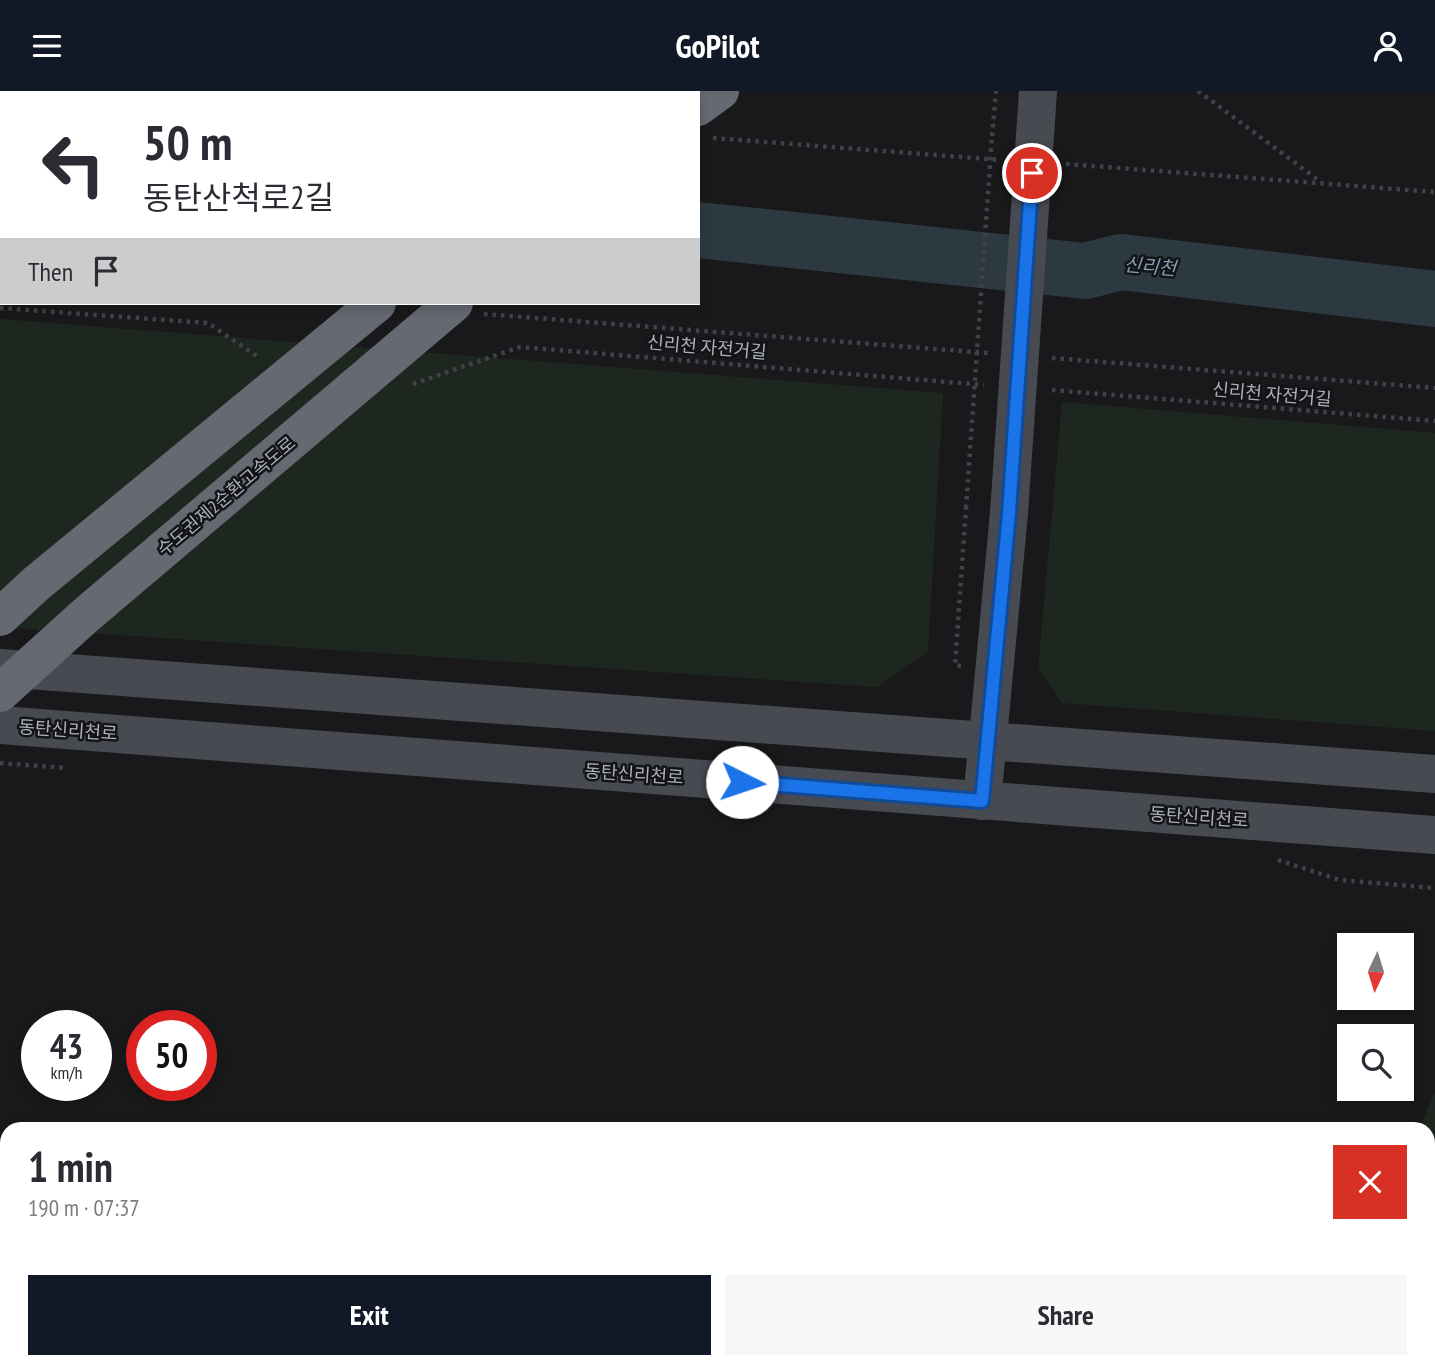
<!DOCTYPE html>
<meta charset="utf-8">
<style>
:root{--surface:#fff;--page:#f7f7f7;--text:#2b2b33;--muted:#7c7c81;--accent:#111827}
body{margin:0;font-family:"PT Sans Narrow","Noto Sans KR",sans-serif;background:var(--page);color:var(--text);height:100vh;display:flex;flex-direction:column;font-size:26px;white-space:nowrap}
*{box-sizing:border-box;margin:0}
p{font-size:23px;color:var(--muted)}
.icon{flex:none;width:38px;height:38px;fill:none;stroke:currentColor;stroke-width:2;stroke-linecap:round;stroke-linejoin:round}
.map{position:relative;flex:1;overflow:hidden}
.side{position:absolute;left:0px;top:1031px;width:1435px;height:247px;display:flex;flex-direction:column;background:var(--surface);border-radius:21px 21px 0 0;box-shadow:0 4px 10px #0003}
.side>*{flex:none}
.hud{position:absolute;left:0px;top:0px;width:700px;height:214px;box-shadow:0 4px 10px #0003;background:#fff;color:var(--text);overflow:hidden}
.needle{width:46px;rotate:184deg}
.fabs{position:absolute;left:1337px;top:842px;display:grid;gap:14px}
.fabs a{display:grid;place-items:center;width:77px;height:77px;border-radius:0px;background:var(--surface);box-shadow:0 4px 10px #0003;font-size:35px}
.speed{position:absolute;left:21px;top:919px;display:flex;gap:14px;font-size:35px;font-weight:700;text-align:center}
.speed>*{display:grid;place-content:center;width:91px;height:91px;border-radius:50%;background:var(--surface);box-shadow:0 4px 10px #0003;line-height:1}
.speed small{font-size:18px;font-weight:400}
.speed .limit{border:10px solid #d22;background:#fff;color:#111}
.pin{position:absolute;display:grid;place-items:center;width:60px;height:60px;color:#fff;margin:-30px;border:4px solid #fff;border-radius:50%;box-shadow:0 2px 7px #0007}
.me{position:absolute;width:77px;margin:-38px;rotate:94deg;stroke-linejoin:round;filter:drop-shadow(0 0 5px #0008)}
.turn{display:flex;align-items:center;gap:24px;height:147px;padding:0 28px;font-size:32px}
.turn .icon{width:91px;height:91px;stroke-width:2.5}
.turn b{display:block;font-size:49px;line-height:60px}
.then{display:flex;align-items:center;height:66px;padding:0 28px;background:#0003;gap:14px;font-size:26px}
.round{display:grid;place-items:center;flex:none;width:74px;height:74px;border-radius:0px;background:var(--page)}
.summary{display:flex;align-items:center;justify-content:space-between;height:119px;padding:0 28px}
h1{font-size:42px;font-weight:700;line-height:52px}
.primary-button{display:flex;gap:14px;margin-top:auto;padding:14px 28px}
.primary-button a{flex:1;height:80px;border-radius:0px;background:var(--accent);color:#fff;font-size:28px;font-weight:700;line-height:80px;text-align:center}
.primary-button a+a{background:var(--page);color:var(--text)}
header{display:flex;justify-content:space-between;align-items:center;height:91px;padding:0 28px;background:var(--accent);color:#fff;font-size:32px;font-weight:700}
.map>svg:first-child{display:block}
.green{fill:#1e271f}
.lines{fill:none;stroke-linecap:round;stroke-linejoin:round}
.river{stroke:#2d3941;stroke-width:56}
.path{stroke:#3f4248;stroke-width:4.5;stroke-dasharray:3.5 5;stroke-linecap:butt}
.secondary{stroke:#474a51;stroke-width:38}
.highway{stroke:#656972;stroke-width:38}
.path-bridge{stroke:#3f4248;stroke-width:4.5;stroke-dasharray:3.5 5;stroke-linecap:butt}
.secondary-bridge{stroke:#474a51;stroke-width:38}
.highway-bridge{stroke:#656972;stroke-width:38}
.route-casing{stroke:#114b97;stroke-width:18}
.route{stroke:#1a73e8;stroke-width:12}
.labels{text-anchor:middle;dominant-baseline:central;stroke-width:5;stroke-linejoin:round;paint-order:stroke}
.street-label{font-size:18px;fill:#aab0bc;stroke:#141416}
.water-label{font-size:19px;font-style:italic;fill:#7f9fb9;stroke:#141416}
</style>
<header><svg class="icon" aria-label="menu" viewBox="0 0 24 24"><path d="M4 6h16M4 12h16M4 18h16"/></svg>GoPilot<svg class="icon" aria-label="person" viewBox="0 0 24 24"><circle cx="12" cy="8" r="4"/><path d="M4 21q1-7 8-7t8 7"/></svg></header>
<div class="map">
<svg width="1435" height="1277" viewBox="0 0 1435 1277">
<rect width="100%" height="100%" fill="#19191b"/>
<path class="green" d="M0,228L943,302L928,561L877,596L0,536Z
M1062,311L1435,342V640L1062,612L1038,578Z
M1435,1001V1277H1285L1289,1270H1428V1038H1419Z"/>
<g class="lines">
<path class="river" d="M0,94H2
M698,139L1085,180L1121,171L1435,208"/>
<path class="path" d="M94,0L117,2
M1198,0L1321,91
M992,45L996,0
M713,47L1001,69
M1066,73L1435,101
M0,186H2
M0,217L208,232L258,266
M484,223L988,262
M1052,267L1435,297
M413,293L520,256L984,294
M1052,299L1435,330
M961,575L955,574L966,417
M0,672L66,677
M1278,769L1340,789L1435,797"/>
<path class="secondary" d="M1036,30L1038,0
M0,577L1435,683
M0,634L1435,744
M982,710L1009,422"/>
<path class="highway" d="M639,2L642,0
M698,16L720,0"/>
<path class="path-bridge" d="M966,417L992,45"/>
<path class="secondary-bridge" d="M1009,422L1036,30"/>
<path class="highway-bridge" d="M0,526L37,492L377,212
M0,602L86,524L454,212"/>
</g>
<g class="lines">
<defs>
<path id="route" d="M742,691L982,710L1009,422L1032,82"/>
</defs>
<use href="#route" class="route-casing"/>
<use href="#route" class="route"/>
</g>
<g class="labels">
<g class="street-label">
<text transform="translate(707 256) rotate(5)">신리천 자전거길</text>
<text transform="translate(1272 303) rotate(5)">신리천 자전거길</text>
<text transform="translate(226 405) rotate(-40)">수도권제2순환고속도로</text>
<text transform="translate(68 639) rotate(4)">동탄신리천로</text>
<text transform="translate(634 683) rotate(4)">동탄신리천로</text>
<text transform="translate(1199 726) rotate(4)">동탄신리천로</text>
</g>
<g class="water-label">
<text transform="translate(1150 175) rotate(5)">신리천</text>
</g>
</g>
</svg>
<div class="fabs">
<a><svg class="needle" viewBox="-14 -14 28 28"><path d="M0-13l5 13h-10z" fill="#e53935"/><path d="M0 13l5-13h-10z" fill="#7c7c81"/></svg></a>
<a><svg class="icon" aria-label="search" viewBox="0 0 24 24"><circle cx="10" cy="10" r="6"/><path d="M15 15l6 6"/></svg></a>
</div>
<div class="speed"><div>43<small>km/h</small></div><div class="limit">50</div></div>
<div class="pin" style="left:1032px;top:82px;background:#d93025"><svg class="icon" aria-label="arrive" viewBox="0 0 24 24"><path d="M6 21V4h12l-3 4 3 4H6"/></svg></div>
<svg class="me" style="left:742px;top:691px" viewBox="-20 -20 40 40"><circle r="19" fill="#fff"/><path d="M0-13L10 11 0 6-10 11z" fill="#1a73e8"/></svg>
<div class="hud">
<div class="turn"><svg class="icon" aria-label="left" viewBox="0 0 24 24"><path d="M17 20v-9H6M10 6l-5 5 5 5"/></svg><div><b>50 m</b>동탄산척로2길</div></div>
<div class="then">Then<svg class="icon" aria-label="arrive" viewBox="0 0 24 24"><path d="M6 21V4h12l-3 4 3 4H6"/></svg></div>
</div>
<section class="side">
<div class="summary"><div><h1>1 min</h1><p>190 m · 07:37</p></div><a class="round" style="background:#d93025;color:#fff"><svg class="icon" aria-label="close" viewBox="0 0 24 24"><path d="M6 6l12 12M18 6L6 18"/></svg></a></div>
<div class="primary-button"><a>Exit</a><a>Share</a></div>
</section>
</div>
